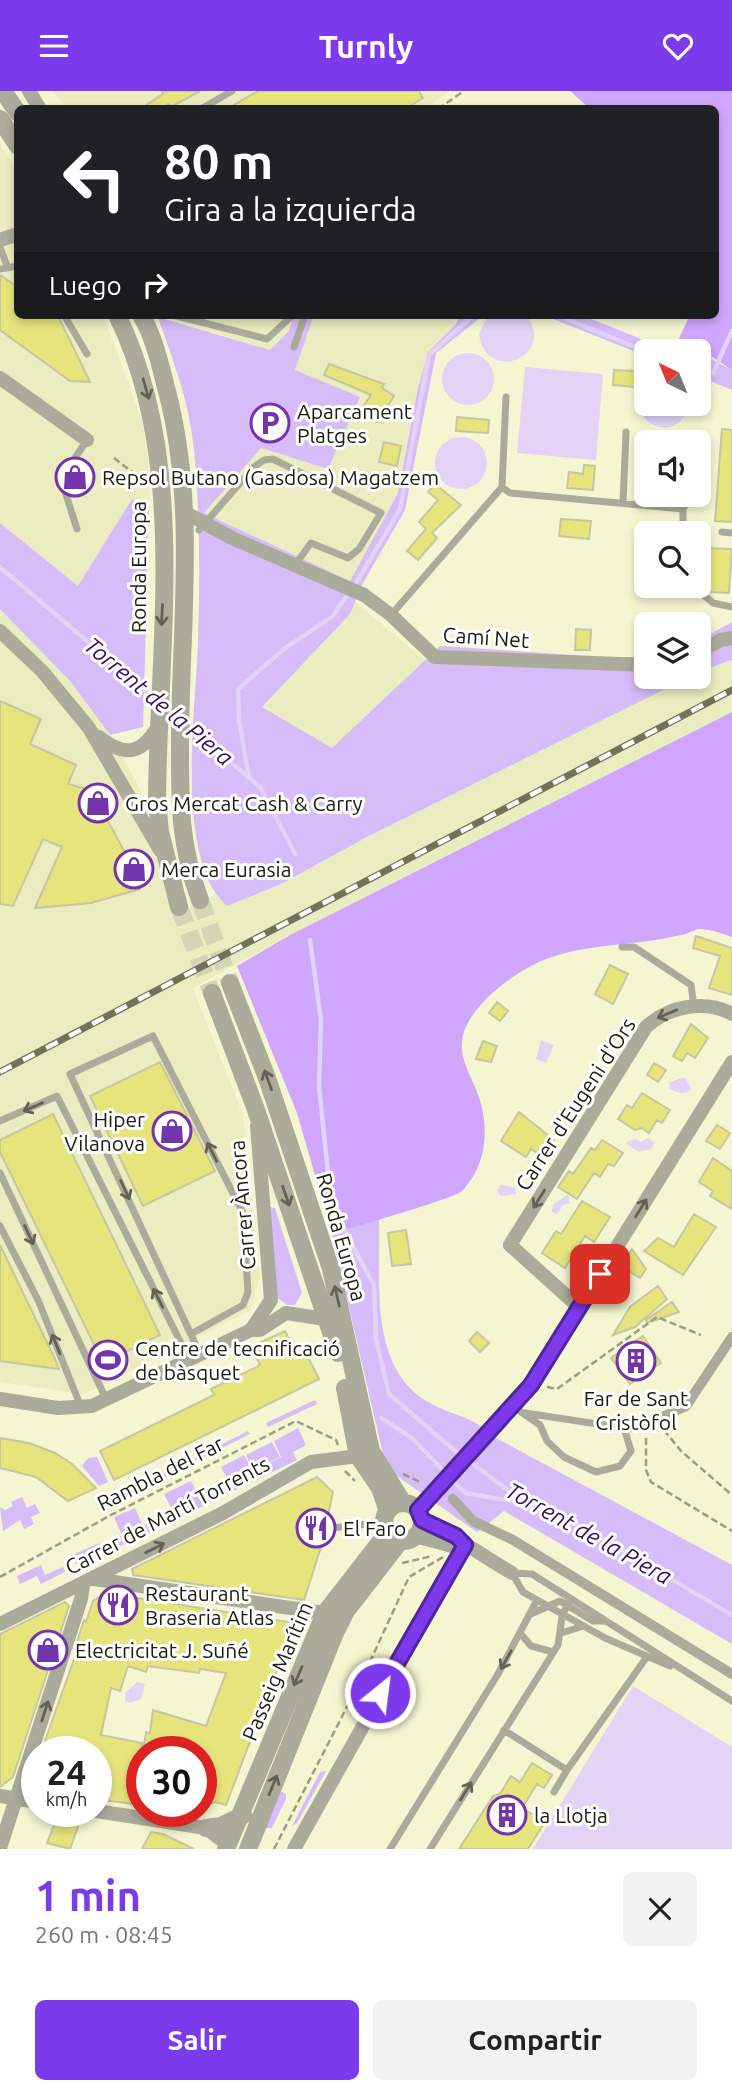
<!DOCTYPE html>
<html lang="es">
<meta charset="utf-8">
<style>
:root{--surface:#fff;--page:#f2f2f2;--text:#222;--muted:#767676;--accent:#7c3aed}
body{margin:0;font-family:Ubuntu,sans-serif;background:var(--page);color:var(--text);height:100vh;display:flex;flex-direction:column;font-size:26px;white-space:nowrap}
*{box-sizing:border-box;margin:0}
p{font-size:23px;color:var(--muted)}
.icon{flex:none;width:38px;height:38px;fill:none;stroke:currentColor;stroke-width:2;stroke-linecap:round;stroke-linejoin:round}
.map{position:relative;height:1758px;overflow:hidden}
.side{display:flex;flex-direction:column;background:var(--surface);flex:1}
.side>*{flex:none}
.top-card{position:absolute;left:14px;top:14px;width:705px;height:214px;border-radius:10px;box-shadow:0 4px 10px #0003;background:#202124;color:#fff;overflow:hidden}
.needle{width:46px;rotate:317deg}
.controls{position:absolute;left:634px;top:248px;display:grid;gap:14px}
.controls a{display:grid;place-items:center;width:77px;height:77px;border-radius:10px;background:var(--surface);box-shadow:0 4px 10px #0003;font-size:35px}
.speed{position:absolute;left:21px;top:1645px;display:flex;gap:14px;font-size:35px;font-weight:700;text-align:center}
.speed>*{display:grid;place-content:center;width:91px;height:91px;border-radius:50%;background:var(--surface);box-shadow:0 4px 10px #0003;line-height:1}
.speed small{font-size:18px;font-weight:400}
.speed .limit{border:10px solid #d22;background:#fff;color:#111}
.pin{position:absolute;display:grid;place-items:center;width:60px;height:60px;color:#fff;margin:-30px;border-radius:14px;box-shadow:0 4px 10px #0006}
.me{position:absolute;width:77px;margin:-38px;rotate:29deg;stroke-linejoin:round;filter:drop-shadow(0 0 5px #0008)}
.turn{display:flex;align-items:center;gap:24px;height:147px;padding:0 35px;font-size:32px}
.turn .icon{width:91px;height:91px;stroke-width:2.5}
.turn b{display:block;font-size:49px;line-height:60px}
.then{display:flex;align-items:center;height:66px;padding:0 35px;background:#0003;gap:14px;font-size:26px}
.round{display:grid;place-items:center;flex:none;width:74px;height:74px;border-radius:10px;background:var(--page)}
.summary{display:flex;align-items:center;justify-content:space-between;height:119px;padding:0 35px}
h1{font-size:42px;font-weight:700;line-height:52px;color:var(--accent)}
.cta{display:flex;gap:14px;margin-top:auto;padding:14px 35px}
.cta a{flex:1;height:80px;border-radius:10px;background:var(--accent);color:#fff;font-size:28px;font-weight:700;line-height:80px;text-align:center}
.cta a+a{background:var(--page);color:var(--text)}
header{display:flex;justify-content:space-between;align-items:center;height:91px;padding:0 35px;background:var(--accent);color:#fff;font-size:32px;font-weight:700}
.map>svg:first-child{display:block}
.built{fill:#ebecc0}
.green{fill:#d6bcf8}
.forest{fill:#cfa7ff}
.water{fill:#e2d3f7}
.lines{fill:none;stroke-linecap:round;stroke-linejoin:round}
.stream{stroke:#e2d3f7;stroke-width:4.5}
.building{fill:#e6e57c;stroke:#c6c6a3;stroke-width:2}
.tertiary-tunnel{stroke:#d4d5b4;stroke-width:18;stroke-dasharray:18 9;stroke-linecap:butt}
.path{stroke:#9c9d82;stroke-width:2.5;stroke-dasharray:7 3.5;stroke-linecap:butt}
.service{stroke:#aaab9b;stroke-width:7}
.pedestrian{stroke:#aaab9b;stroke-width:10}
.minor{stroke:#aaab9b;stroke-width:14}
.tertiary{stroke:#aaab9b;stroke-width:18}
.rail-casing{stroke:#72725b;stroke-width:7}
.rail{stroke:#fff;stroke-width:4.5;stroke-dasharray:13;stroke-linecap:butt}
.oneway{stroke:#626354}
.route-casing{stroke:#51269a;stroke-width:18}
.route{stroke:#7c3aed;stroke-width:12}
.labels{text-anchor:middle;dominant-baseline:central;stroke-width:6;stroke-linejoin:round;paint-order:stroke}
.poi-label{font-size:21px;fill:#1b1b0e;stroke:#fff;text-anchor:start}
.street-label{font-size:21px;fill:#1b1b0e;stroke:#fff}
.water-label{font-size:23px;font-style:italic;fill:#390e5a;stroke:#fff}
</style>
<header><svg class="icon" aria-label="menu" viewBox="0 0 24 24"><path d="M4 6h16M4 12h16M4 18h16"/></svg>Turnly<svg class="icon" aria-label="heart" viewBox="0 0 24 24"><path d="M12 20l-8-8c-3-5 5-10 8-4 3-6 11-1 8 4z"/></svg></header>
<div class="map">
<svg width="732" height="1758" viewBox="0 0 732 1758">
<rect width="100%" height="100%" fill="#f5f6d1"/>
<path class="built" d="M54,0H450L424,18H66Z
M0,53L17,80L18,224H103L142,330L150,384L149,419L132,408L78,495L0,432Z
M157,224H294L289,240L270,259Z
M314,224H460L456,233L428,261L418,297L398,402L350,490L204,422L261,357L328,377L295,279Z
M355,511L425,569L332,657L262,616L350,523Z
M0,518L70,590L110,644L138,694L175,823L215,804L227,815L281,793L365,747L689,586H698L700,581L732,569V621L290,844L193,897L243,1024L260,1186L250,1220L84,1303L0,1291Z"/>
<path class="green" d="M294,224H314L295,279L360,306L328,378L261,357L204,422L350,490L398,402L418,297L428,261L456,233L460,224H484L436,262L405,419L363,492L350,523L262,616L332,657L440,555L603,566H646V586H689L365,747L281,793L227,815C174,769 196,617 198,551C200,488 200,423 194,359C189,309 174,273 158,226L270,259L289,240Z
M543,224H581L649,251L694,261H646V265Z
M698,261L732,279V299L698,285Z
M132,408L149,419L143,636L110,644L70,590L0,518V432L78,495Z
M732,531V569L698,581V550Z
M269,1116L275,1117L302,1202L295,1214H287L275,1205Z
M379,1127C381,1187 367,1275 428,1311C453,1326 471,1323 494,1346L732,1474V1553L504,1420L477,1441L394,1383L385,1372L332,1143Z
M315,1309L317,1313L268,1336L266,1332Z
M298,1337L306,1354L293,1361L297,1369L234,1400L221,1376L244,1364L253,1381L281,1366L274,1350Z
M248,1340L250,1343L196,1370L195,1367Z
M272,1351L280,1366L253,1379L246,1364Z
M97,1366L108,1391L99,1395L82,1375L88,1367Z
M182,1373L184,1377L123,1407L121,1403Z
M191,1390L199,1406L223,1394L228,1403L177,1428L164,1403Z
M22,1406L27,1417L35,1413L40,1422L31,1426L34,1433L24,1438L20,1429L3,1440L0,1416L5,1419L13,1415L11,1411Z
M135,1417L143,1435L165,1425L168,1432L110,1460L106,1452L122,1444L114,1426Z
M99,1452L103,1460L76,1473L72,1464Z
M41,1474L45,1484L63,1476L65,1481L41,1493L37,1485L20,1493L17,1485Z
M326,1680L297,1732L292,1735L320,1681Z
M280,1700L286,1703V1708L272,1737H265Z"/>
<path class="forest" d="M570,0H732V279L711,265L674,258L690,224H716V18L589,17Z
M732,621V846C722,842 712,839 701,838C694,838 688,843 681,844C634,856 576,851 531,875C506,888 464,920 462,951C460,968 471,985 477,1001C490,1034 488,1073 462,1100C454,1108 352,1136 332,1143L297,1022L237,875L290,844Z"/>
<path class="water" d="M488,224H526C558,263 487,296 479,243Z
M442 288a26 26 0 1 1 52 0a26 26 0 1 1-52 0Z
M525,276L603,283L596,369L517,362Z
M646,296V313H689C684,343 649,345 639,316Z
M435 372a26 26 0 1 1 52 0a26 26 0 1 1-52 0Z
M646,358V400L634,382L637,366Z
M541,949L554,954L546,972L536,968Z
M685,986L691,997L689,1001L680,1002L669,998L670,991Z
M648,1047L655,1052L651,1058L639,1061L625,1052L635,1048L641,1051Z
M501,1094L515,1096L516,1103L501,1105L497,1100Z
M568,1103L570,1112L563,1114L557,1123L552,1121L553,1114Z
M137,1591L145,1593L141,1608L130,1612L125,1610V1602Z
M633,1595L732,1656V1758H533Z"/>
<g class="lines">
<path class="stream" d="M557,224L647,261
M698,279L713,282L732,240
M0,476L156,609
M185,632L260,696L295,763
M249,687L239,629L238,598L284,558L332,526L358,489L400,418L429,264L474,224
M310,849L321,929L319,995L329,1092L346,1143L374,1194L376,1248L389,1303L455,1360L527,1413L587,1438L732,1524
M381,1327L412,1347L465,1402L524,1412"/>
</g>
<path class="building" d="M162,0H200L171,16L169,13L161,18H140L163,3Z
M258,0H419L423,7L405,18H227Z
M0,184L18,196V224L58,225L90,291L70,290L0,239Z
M329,273L384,293L382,297L394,305L378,331L361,319L371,304L324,284Z
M614,279L636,280L635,296L613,294Z
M457,326L489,329L488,342L456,340Z
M722,338L732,339V431L715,430Z
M384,351L401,355L397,375L379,371Z
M584,374L595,375L593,399L567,397L569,381L583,383Z
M435,393L461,414L432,442L437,447L418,469L407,460L426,438L419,431L438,409L428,401Z
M561,428L591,430L589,448L559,445Z
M708,457L732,458L729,502L710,501Z
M576,538L591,539L590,559H575Z
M0,610L41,628L30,653L76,674L68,693L91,699L134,778L140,798L91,812L35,817L62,756L43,748L13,815L0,813Z
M696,845L732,857V904L709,897L720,865L693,857Z
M610,874L628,883L613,913L595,903Z
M497,911L508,920L500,930L489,922Z
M691,933L708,947L695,967L687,962L682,970L673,965Z
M483,950L497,955L491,971L476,968Z
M160,971L215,1080L143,1115L90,1005Z
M654,972L666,979L658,991L647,984Z
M642,1002L670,1019L662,1032L657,1029L649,1042L642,1037L635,1039L618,1028L627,1014L632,1017Z
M519,1021L554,1049L543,1066L531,1058L526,1066L501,1050Z
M53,1023L160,1244L103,1272L0,1061V1049Z
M717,1034L730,1042L720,1058L706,1050Z
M602,1049L623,1062L614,1075L608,1073L600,1086L594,1082L577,1108L558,1096L569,1080L573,1083L591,1057L595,1059Z
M713,1067L732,1080V1118L710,1105L713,1100L699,1091Z
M582,1110L610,1126L594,1151L585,1145L565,1177L542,1162L556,1140L561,1143Z
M694,1123L716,1136L683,1184L644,1160L658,1147L674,1156Z
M406,1139L411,1173L392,1175L388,1142Z
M0,1154L55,1268L59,1278L0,1270Z
M632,1158L646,1178L640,1187L621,1175Z
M658,1195L667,1208L635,1236L613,1244L630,1216Z
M672,1211L679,1221L647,1232L646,1229Z
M285,1240L296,1264L305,1260L319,1288L114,1389L100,1360L214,1304L211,1298L257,1276L260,1273L254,1263L262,1259L259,1252Z
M477,1241L489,1252L480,1261L469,1250Z
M643,1245L661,1272L630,1293L611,1267Z
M0,1347L29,1352L55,1362L72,1373L96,1397L68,1410L36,1386L0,1377Z
M317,1386L333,1401L322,1453L304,1509L133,1484L132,1478Z
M106,1502L295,1532L226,1714L215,1711L201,1717V1661L144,1654L146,1641L150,1642L153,1619L206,1635L226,1582L200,1578L199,1582L148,1575L146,1581L128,1575L120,1600L111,1597L101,1644L142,1652V1714L96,1708V1661H41L78,1557H75L84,1529L86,1531L93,1510Z
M65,1511L69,1515L13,1686L0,1696V1543Z
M532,1672L552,1684L544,1697L537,1693L522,1717L545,1731L528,1758H459L493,1705L500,1703L511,1685L520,1691Z
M57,1727L80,1730L70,1758L47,1752Z
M151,1741L163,1743L194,1758H142Z"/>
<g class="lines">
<path class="tertiary-tunnel" d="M200,809L230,892
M179,816L212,902"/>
<path class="path" d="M438,18L464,0
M114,367L145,391
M547,1296L557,1298L657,1226L701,1244
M664,1339L681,1360L732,1404
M646,1347V1379L651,1391L732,1440
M345,1380L355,1390
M403,1383L422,1392
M402,1472L433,1465
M0,1486L109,1425L296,1330L336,1349L338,1354
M274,1758L368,1575L409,1486L443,1466"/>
<path class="service" d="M201,18L232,0
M0,156L7,175
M0,178L18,175
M64,224L87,263
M173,224L267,248L293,224
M294,256L305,224
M502,396L510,402L683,418V443
M623,412L626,341
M683,418L691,404
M77,438L61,388L87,349
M199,439L254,376L264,369L273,368L381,422L359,458L348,467L311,452L295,474
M722,441L732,442
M693,495L713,512L732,516
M391,524L502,396L506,306
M622,856H634L691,894L694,916
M0,1030L57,1005L189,1268
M0,1082L106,1308
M0,1135L38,1209L81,1316
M191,1243L243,1214L248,1201L243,1122L153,945L70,983L200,1263
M514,1316L540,1334L547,1350L564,1366L596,1381L620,1375L631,1360L624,1337L525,1322
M331,1437L368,1433L386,1436
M512,1482L532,1483L732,1610
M512,1482L523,1501L605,1547L670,1575
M531,1523L560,1510L593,1530H603
M561,1542L584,1535
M521,1543L531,1555L553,1561
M504,1639L567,1679L646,1567
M554,1701L567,1679
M390,1758L498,1583L537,1509
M430,1758L558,1554L562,1526L569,1509"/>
<path class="pedestrian" d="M624,1337L643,1335L686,1315L732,1246
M453,1408L473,1430L513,1449L732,1583"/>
<path class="minor" d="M29,0L40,18
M0,149L18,143
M0,287L87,349
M184,421L232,447L364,504L391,524L435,566L646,574
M0,540L42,580L89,637L160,759
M698,561L721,549L732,547
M99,646C123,665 140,665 157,637
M580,1217L510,1154L646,936C669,915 705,908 732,923
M251,1239L271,1209L257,1035
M0,1308L58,1317L92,1315L251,1239H260L286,1222L325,1228
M418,1419L531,1294L732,971
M422,1429C454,1444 481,1464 512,1482
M415,1445L452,1455L465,1454
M94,1488L325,1522
M0,1533L223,1422L311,1371L358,1365
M0,1705L37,1711
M96,1720L206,1737L228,1754
M0,1757L81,1508L83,1494
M294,1758L465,1454"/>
<path class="tertiary" d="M3,0L18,22
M0,28L18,55
M117,224C189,370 158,552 157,710L160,741L179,816
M141,224C155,247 161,278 168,304C197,419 180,537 180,653C180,711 179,753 200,809
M230,892L267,987L331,1178L371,1360L403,1412
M212,902L255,1016L338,1262
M345,1297L358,1365L380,1397L388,1420
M384 1431a19 19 0 1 1 38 0a19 19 0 1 1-38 0Z
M206,1737L221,1735L243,1724
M226,1758L325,1522L388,1441
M248,1758L335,1542L346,1520L401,1449"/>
<defs>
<path id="rail" d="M0,981L732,599"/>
</defs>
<use href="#rail" class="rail-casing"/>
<use href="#rail" class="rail"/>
</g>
<defs><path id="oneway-shaft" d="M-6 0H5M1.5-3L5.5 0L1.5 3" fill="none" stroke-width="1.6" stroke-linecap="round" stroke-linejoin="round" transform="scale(1.75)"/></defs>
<g class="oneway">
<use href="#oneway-shaft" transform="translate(146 298) rotate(74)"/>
<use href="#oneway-shaft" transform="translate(162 524) rotate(93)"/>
<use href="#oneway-shaft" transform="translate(667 923) rotate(157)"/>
<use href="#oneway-shaft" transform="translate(268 989) rotate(-110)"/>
<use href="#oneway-shaft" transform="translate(33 1016) rotate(156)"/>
<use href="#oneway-shaft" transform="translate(212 1061) rotate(-117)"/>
<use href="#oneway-shaft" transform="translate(125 1099) rotate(65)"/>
<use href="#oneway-shaft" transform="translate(286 1105) rotate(71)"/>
<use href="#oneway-shaft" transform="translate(539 1108) rotate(122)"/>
<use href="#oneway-shaft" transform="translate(641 1117) rotate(-58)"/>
<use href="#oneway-shaft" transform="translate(29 1144) rotate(65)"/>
<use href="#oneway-shaft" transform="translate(337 1205) rotate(-103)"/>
<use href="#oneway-shaft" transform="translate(158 1207) rotate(-117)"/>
<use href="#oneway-shaft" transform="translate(56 1253) rotate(-112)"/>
<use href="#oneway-shaft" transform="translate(155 1457) rotate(-27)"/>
<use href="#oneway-shaft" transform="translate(506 1569) rotate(119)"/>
<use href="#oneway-shaft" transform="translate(298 1585) rotate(113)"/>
<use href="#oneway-shaft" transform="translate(45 1620) rotate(-72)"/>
<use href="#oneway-shaft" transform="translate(273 1694) rotate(-68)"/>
<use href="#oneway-shaft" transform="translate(466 1700) rotate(-58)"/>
</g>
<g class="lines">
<defs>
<path id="route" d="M380,1602L465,1454L456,1445L422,1429L418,1419L531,1294L600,1183"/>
</defs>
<use href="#route" class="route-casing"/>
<use href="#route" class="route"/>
</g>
<defs>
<symbol id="parking-ring" viewBox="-11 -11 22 22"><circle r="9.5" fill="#fff" stroke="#7335ab" stroke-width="1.5"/><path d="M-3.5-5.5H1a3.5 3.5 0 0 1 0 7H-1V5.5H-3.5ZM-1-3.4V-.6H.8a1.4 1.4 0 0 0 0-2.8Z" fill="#7335ab"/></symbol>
<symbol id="shop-ring" viewBox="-11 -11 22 22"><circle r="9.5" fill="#fff" stroke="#7335ab" stroke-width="1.5"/><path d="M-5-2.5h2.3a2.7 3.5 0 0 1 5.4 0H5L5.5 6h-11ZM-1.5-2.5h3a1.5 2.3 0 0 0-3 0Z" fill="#7335ab"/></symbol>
<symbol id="stadium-ring" viewBox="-11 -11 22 22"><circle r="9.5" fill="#fff" stroke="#7335ab" stroke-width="1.5"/><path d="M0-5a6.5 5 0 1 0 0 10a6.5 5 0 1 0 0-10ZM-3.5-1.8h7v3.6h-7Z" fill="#7335ab"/></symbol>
<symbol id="building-ring" viewBox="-11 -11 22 22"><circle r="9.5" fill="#fff" stroke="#7335ab" stroke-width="1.5"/><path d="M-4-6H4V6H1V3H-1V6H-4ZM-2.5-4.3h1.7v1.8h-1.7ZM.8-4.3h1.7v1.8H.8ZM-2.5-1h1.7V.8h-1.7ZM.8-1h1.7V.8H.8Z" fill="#7335ab"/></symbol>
<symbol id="restaurant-ring" viewBox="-11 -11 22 22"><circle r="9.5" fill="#fff" stroke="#7335ab" stroke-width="1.5"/><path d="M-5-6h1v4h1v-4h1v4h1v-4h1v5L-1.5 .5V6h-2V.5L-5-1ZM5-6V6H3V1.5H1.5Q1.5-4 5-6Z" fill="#7335ab"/></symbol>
</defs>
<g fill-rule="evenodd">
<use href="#parking-ring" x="248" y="310" width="44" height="44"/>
<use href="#shop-ring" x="53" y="364" width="44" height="44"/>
<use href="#shop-ring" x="76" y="690" width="44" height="44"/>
<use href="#shop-ring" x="112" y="756" width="44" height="44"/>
<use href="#shop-ring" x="150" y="1018" width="44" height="44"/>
<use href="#stadium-ring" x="86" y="1247" width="44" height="44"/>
<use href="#building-ring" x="614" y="1248" width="44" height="44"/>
<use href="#restaurant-ring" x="294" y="1415" width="44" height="44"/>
<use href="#restaurant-ring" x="96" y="1492" width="44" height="44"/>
<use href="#shop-ring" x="26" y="1537" width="44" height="44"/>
<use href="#building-ring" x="485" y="1702" width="44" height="44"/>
</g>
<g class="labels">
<g class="poi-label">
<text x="297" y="320">Aparcament<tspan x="297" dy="24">Platges</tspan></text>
<text x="102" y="386">Repsol Butano (Gasdosa) Magatzem</text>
<text x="125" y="712">Gros Mercat Cash &amp; Carry</text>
<text x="161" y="778">Merca Eurasia</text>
<text x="145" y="1028" text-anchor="end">Hiper<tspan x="145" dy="24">Vilanova</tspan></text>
<text x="135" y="1257">Centre de tecnificació<tspan x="135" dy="24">de bàsquet</tspan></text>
<text x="636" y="1307" text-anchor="middle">Far de Sant<tspan x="636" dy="24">Cristòfol</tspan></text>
<text x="343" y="1437">El Faro</text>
<text x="145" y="1502">Restaurant<tspan x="145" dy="24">Braseria Atlas</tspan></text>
<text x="75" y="1559">Electricitat J. Suñé</text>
<text x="534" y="1724">la Llotja</text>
</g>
<g class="street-label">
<text transform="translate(138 476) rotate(-90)">Ronda Europa</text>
<text transform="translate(486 546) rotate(4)">Camí Net</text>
<text transform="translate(575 1013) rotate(-57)">Carrer d'Eugeni d'Ors</text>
<text transform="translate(242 1114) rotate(-95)">Carrer Àncora</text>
<text transform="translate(342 1146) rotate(74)">Ronda Europa</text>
<text transform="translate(160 1382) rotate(-27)">Rambla del Far</text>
<text transform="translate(167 1424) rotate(-28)">Carrer de Martí Torrents</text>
<text transform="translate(277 1580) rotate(-67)">Passeig Marítim</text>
</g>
<g class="water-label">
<text transform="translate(159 610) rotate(40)">Torrent de la Piera</text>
<text transform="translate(589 1442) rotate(29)">Torrent de la Piera</text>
</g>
</g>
</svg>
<div class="controls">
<a><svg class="needle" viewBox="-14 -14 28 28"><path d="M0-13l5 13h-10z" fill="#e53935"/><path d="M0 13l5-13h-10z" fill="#767676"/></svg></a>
<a><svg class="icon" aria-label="sound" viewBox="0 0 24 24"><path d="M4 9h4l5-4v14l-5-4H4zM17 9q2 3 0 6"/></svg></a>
<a><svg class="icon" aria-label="search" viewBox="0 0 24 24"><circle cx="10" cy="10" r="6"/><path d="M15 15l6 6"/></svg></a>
<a><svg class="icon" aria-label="layers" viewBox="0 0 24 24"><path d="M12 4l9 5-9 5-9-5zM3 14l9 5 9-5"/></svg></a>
</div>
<div class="speed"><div>24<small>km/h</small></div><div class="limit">30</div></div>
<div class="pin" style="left:600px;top:1183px;background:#d93025"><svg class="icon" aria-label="arrive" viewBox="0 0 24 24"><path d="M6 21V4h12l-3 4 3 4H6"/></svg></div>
<svg class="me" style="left:380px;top:1602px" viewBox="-20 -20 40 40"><circle r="17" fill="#7c3aed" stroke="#fff" stroke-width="3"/><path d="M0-11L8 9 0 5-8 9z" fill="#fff"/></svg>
<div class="top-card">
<div class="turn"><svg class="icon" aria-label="left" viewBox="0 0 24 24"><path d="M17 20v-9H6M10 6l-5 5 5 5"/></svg><div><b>80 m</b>Gira a la izquierda</div></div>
<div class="then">Luego<svg class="icon" aria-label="right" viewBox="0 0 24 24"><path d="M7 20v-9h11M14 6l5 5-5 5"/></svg></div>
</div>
</div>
<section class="side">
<div class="summary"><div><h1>1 min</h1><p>260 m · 08:45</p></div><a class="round"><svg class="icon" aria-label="close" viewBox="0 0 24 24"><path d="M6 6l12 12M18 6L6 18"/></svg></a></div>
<div class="cta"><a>Salir</a><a>Compartir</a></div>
</section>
